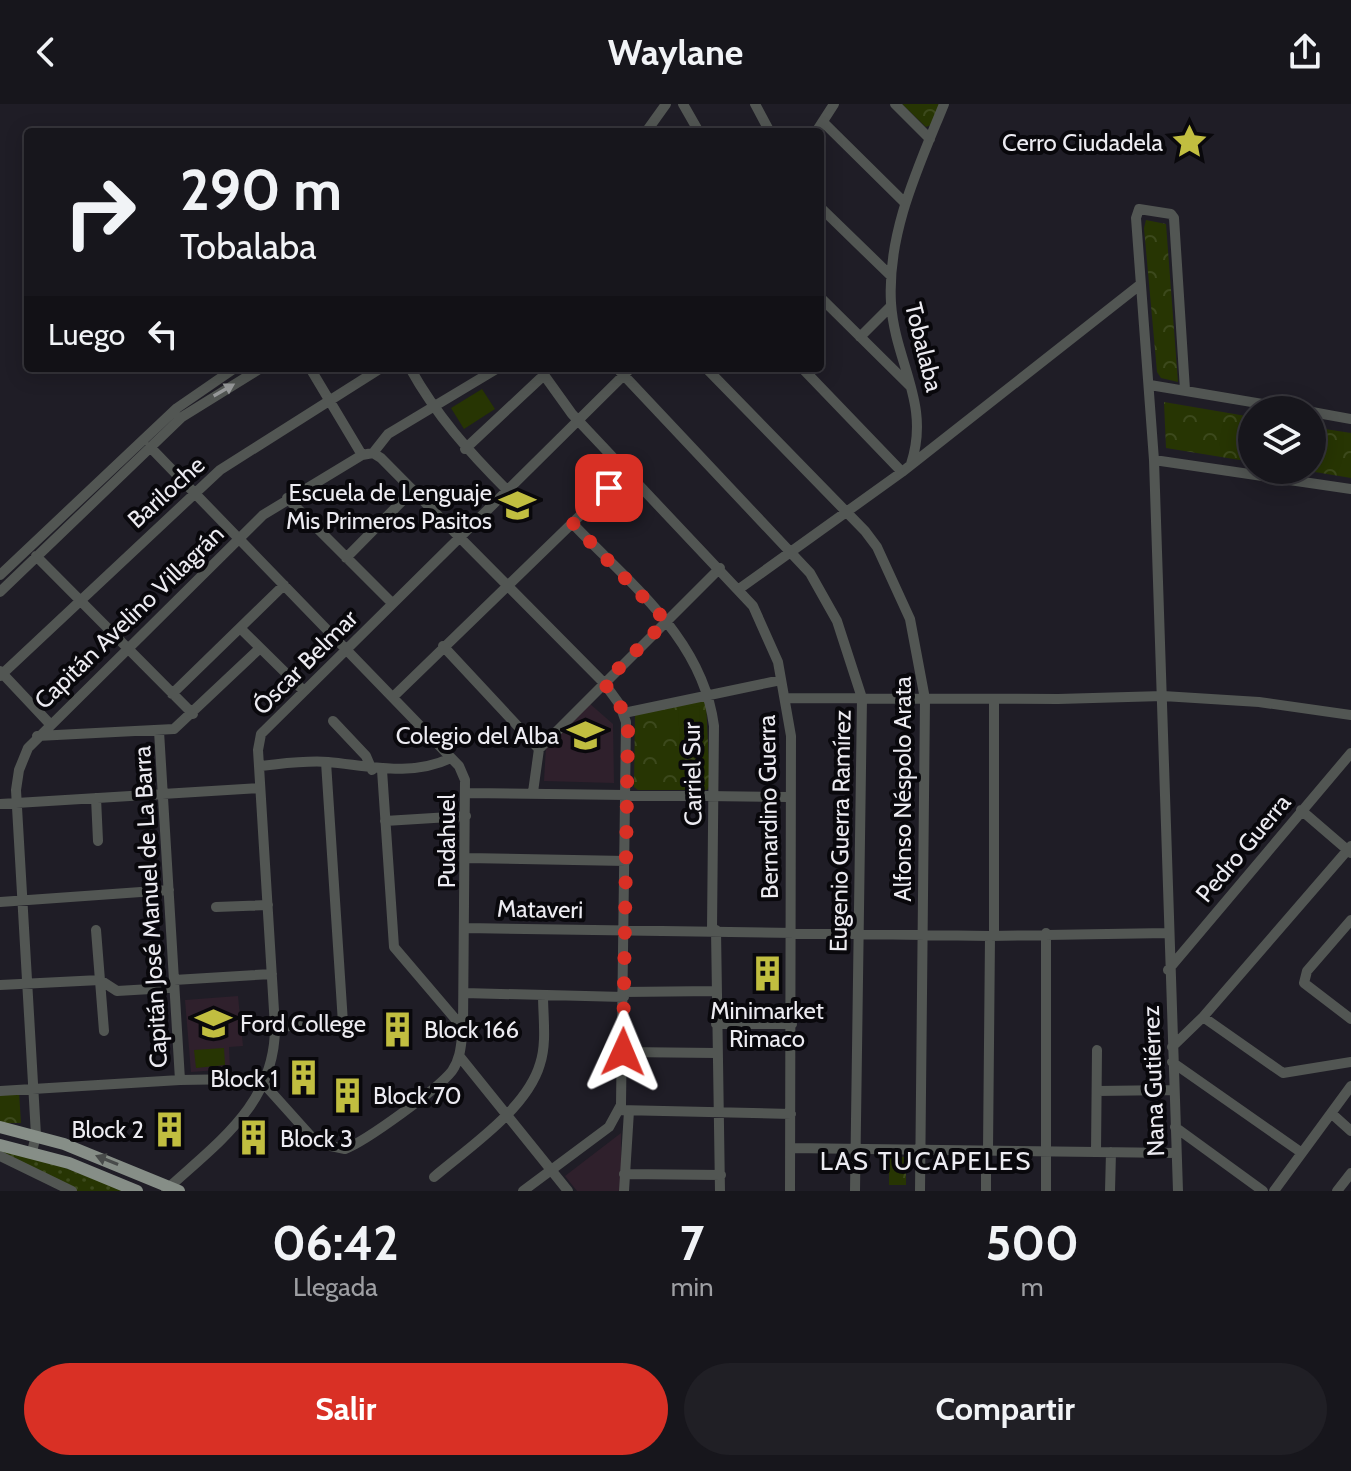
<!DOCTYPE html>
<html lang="es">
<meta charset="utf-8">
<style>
:root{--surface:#17161c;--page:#201f25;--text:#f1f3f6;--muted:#9e9fa3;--line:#36353b;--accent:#d93025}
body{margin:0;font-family:Cabin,sans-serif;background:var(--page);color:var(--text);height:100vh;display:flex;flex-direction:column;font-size:30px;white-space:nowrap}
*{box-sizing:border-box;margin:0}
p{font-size:26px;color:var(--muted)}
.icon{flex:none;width:44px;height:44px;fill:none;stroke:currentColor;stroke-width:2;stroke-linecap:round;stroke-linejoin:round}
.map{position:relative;height:1087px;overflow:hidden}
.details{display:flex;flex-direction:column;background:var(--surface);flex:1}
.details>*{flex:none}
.hud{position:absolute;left:24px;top:24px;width:800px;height:244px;border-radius:8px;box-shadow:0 4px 20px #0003,0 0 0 2px var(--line);background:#17161c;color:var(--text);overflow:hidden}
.controls{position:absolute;left:1238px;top:292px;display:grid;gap:16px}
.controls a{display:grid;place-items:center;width:88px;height:88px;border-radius:50%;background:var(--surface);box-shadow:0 4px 20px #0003,0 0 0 2px var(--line);font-size:40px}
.pin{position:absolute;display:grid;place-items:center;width:68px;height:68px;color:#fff;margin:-34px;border-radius:16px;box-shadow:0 4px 12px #0006}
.me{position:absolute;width:88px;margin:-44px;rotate:1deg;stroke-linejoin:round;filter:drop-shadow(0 0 6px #0008)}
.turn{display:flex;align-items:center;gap:28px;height:168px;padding:0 24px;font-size:36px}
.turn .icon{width:104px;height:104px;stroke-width:2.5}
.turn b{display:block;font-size:56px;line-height:68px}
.then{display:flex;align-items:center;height:76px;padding:0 24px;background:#0003;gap:16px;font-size:30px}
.eta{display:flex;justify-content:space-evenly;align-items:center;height:136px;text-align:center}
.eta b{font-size:48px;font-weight:800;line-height:56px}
.cta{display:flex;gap:16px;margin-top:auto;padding:16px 24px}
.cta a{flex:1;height:92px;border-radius:48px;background:var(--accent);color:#fff;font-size:32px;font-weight:800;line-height:92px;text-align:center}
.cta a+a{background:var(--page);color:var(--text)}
header{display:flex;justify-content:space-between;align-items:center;height:104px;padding:0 24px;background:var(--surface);font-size:36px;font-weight:800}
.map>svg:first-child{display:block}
.education{fill:#2f202c}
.grass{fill:url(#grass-dots)}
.forest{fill:url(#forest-crowns)}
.garden{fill:#273503}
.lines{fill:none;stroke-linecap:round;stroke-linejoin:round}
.minor{stroke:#525653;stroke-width:10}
.major{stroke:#868e87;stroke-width:12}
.oneway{fill:#97999a}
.oneway2{fill:#484b4a}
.route{stroke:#d93025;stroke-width:14;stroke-dasharray:0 25.2}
.labels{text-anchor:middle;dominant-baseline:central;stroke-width:8;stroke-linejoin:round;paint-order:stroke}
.poi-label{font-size:24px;fill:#ecebf1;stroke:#09080c;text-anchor:end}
.street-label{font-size:24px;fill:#ecebf1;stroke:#09080c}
.neighbourhood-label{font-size:26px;letter-spacing:2px;fill:#ecebf1;stroke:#09080c}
</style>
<header><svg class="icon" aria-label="back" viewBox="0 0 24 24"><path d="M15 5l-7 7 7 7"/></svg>Waylane<svg class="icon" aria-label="share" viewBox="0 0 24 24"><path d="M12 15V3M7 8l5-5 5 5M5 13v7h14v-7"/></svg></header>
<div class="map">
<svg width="1351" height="1087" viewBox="0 0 1351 1087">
<defs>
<pattern id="grass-dots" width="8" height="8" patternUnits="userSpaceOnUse" patternTransform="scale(2)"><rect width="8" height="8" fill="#273503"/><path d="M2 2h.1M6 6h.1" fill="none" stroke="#3c491c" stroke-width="1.8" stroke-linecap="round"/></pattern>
<pattern id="forest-crowns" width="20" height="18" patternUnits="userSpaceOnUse" patternTransform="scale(2)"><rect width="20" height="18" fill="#273503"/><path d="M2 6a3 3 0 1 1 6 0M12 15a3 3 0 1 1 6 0" fill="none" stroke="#3c491c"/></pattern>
</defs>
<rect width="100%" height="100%" fill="#1f1d26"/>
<path class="education" d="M589,599L613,620L614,679L544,677L546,642Z
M238,892L243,942L229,943L230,965L191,968L185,896Z
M621,1029V1087H577L565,1072Z"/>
<path class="grass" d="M0,1044L55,1060L125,1087H75L0,1048Z"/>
<path class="forest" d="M902,0H940L933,20L926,23Z
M1146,116L1166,120L1178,278L1161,274L1157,268L1144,124Z
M1164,298L1252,313V358L1166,344Z
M1312,323L1351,329V374L1303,366H1312Z
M700,597L706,598L710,681L707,686H638L634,683L635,609Z
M19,988L21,1019H0V989Z
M889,1052L906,1053V1081H889Z"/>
<path class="garden" d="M482,285L495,305L464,325L451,304Z
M699,602L701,640L680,641L678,604Z
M224,944L225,961L196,964L194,946Z"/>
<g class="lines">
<path class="minor" d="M683,0L699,28
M755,0L770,28
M895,0L930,35
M823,18L905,99
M646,28L666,0
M816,28L834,0
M820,103L891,172
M820,193L910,282
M860,233L891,202
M310,264L362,351
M410,264C436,311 469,348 507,386
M539,264L572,310L753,502L778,558L791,632L790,1087
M617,264L810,469L837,517L862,594L855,1087
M706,264L865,427L877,443L910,515L925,595L920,1087
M802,264L902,368
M1150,281L1299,306
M1312,308L1351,315
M150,343L459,662L465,676L463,924C461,940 461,954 452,967C438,985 366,1037 345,1045L317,1039L264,980
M465,345L543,272
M373,349L381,354L604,579L620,601L626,618L621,1001L609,1023L523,1087
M1154,356L1351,385
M911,360C931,299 895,259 891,199C887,129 918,64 944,0
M287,394L392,499
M573,420C630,480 703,535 714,622L712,826
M36,452L193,610
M346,454L413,386
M0,471L177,304L235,264
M739,485L902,368L1141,180
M0,488L182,313L261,264
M240,524L304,587
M443,542L539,645L533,688
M0,567L49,619
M0,572L220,366L381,264
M172,590L284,481
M393,593L627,366
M786,594L1058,595L1163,592L1259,598L1351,611
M994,595V832
M624,609L781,576
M333,617L366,652L372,666
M159,627L180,976
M37,632L174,625L260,544
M539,645L720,464
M259,662C281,660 306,656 328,658C370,662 411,673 451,654
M382,666L394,843L463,924
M467,689L789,693
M96,694L98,737
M0,700L260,684
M1301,706L1351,749
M385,717L466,712
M466,754L626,757
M0,798L169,786
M216,803L268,801
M1351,816L1307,867L1304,879L1351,915
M465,824L990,832L1168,829
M96,826L104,927
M716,826L720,1087
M1168,866L1351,649
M0,881L100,876L117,887L168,884L174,876L272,870
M624,888L716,887
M464,889L624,893
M1203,913L1283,969L1351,958
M716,920H792
M275,923L343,919L326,658
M1172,943L1203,913L1351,742
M623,948L716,949
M460,953L568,1087
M1172,958L1302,1049
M0,987L180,976L241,975L264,980
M1097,987L1173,986
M619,1006L791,1010
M1331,1009L1351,1027
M1175,1023L1263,1087
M790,1044L1176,1049
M986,1047V1087
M988,1047L990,832
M32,1048L36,1031L16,686L19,666L28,644L263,411L362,351L373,349L388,330L498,264
M1096,1048L1097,946
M0,1052L72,1087
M624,1070L721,1071
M434,1073C468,1044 527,1005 540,960C547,939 543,913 543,891
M166,1086C218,1038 275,1000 275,923L258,646L261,630L631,264
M624,1087L629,1007
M1046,1087V829
M1110,1087L1111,1048
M1178,1087L1154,356L1136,114L1139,105L1171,110L1174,114L1185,286
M1274,1087L1351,982
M1337,1087L1351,1069"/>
<path class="major" d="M0,1023L64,1040L179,1087
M0,1041L69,1059L137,1087"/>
</g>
<defs><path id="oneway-solid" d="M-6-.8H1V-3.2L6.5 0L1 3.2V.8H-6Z" transform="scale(2)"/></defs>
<use class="oneway" href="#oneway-solid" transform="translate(224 286) rotate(-30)"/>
<use class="oneway2" href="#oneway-solid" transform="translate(107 1056) rotate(-158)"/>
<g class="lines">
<path class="route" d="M609,384L573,420L666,517L604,579L620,601L628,627L623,948"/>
</g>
<defs>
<symbol id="sight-bare" viewBox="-9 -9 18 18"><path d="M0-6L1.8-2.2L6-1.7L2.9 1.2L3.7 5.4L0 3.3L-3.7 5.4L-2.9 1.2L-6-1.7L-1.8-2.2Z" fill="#c1be40" stroke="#09080c" stroke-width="2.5" paint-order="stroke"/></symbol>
<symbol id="school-bare" viewBox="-9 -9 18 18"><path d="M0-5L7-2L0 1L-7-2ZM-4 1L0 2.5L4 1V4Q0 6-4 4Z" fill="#c1be40" stroke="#09080c" stroke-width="2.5" paint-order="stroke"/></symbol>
<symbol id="building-bare" viewBox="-9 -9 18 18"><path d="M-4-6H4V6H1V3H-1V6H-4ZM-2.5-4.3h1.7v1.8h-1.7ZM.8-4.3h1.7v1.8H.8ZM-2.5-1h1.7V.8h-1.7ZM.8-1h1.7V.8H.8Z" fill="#c1be40" stroke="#09080c" stroke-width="2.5" paint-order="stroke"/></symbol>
</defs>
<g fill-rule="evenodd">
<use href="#sight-bare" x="1164" y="12" width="51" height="51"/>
<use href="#school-bare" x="492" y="376" width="51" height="51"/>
<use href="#school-bare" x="560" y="606" width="51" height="51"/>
<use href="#building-bare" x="742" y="844" width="51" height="51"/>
<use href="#school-bare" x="188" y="894" width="51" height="51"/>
<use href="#building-bare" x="372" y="900" width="51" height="51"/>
<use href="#building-bare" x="278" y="948" width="51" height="51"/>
<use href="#building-bare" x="322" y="966" width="51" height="51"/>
<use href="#building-bare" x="144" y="1000" width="51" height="51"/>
<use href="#building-bare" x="228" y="1008" width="51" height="51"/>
</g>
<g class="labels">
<g class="poi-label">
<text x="1163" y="38">Cerro Ciudadela</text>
<text x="492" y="388">Escuela de Lenguaje<tspan x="492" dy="28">Mis Primeros Pasitos</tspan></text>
<text x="559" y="631">Colegio del Alba</text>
<text x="767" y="906" text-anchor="middle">Minimarket<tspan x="767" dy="28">Rimaco</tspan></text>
<text x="240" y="919" text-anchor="start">Ford College</text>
<text x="424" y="925" text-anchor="start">Block 166</text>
<text x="278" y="974">Block 1</text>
<text x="373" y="991" text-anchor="start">Block 70</text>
<text x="144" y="1025">Block 2</text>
<text x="280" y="1034" text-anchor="start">Block 3</text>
</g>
<g class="street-label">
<text transform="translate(924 243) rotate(76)">Tobalaba</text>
<text transform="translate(166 388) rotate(-42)">Bariloche</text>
<text transform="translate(129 513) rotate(-44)">Capitán Avelino Villagrán</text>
<text transform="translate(305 558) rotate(-45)">Óscar Belmar</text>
<text transform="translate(692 670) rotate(-91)">Carriel Sur</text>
<text transform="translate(902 685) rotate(-90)">Alfonso Néspolo Arata</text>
<text transform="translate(768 703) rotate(-91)">Bernardino Guerra</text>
<text transform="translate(840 727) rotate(-89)">Eugenio Guerra Ramírez</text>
<text transform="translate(446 737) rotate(-90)">Pudahuel</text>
<text transform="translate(1243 744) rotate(-50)">Pedro Guerra</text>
<text transform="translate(150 803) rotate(-93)">Capitán José Manuel de La Barra</text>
<text transform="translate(540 805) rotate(1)">Mataveri</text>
<text transform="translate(1153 977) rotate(-92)">Nana Gutiérrez</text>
</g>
<g class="neighbourhood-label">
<text x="926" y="1057">LAS TUCAPELES</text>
</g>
</g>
</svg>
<div class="controls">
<a><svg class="icon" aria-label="layers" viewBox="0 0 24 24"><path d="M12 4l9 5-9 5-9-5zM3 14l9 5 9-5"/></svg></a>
</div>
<div class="pin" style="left:609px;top:384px;background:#d93025"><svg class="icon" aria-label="arrive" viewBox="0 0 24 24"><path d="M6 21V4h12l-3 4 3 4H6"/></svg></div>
<svg class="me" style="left:623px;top:948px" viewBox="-20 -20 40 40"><path d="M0-17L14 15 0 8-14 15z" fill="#d93025" stroke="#fff" stroke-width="4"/></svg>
<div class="hud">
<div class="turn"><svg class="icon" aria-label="right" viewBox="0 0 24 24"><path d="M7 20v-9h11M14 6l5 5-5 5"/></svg><div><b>290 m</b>Tobalaba</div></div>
<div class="then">Luego<svg class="icon" aria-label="left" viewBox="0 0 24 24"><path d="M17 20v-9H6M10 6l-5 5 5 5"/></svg></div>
</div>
</div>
<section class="details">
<div class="eta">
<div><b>06:42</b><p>Llegada</p></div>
<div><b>7</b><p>min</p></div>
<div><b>500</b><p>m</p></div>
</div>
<div class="cta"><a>Salir</a><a>Compartir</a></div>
</section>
